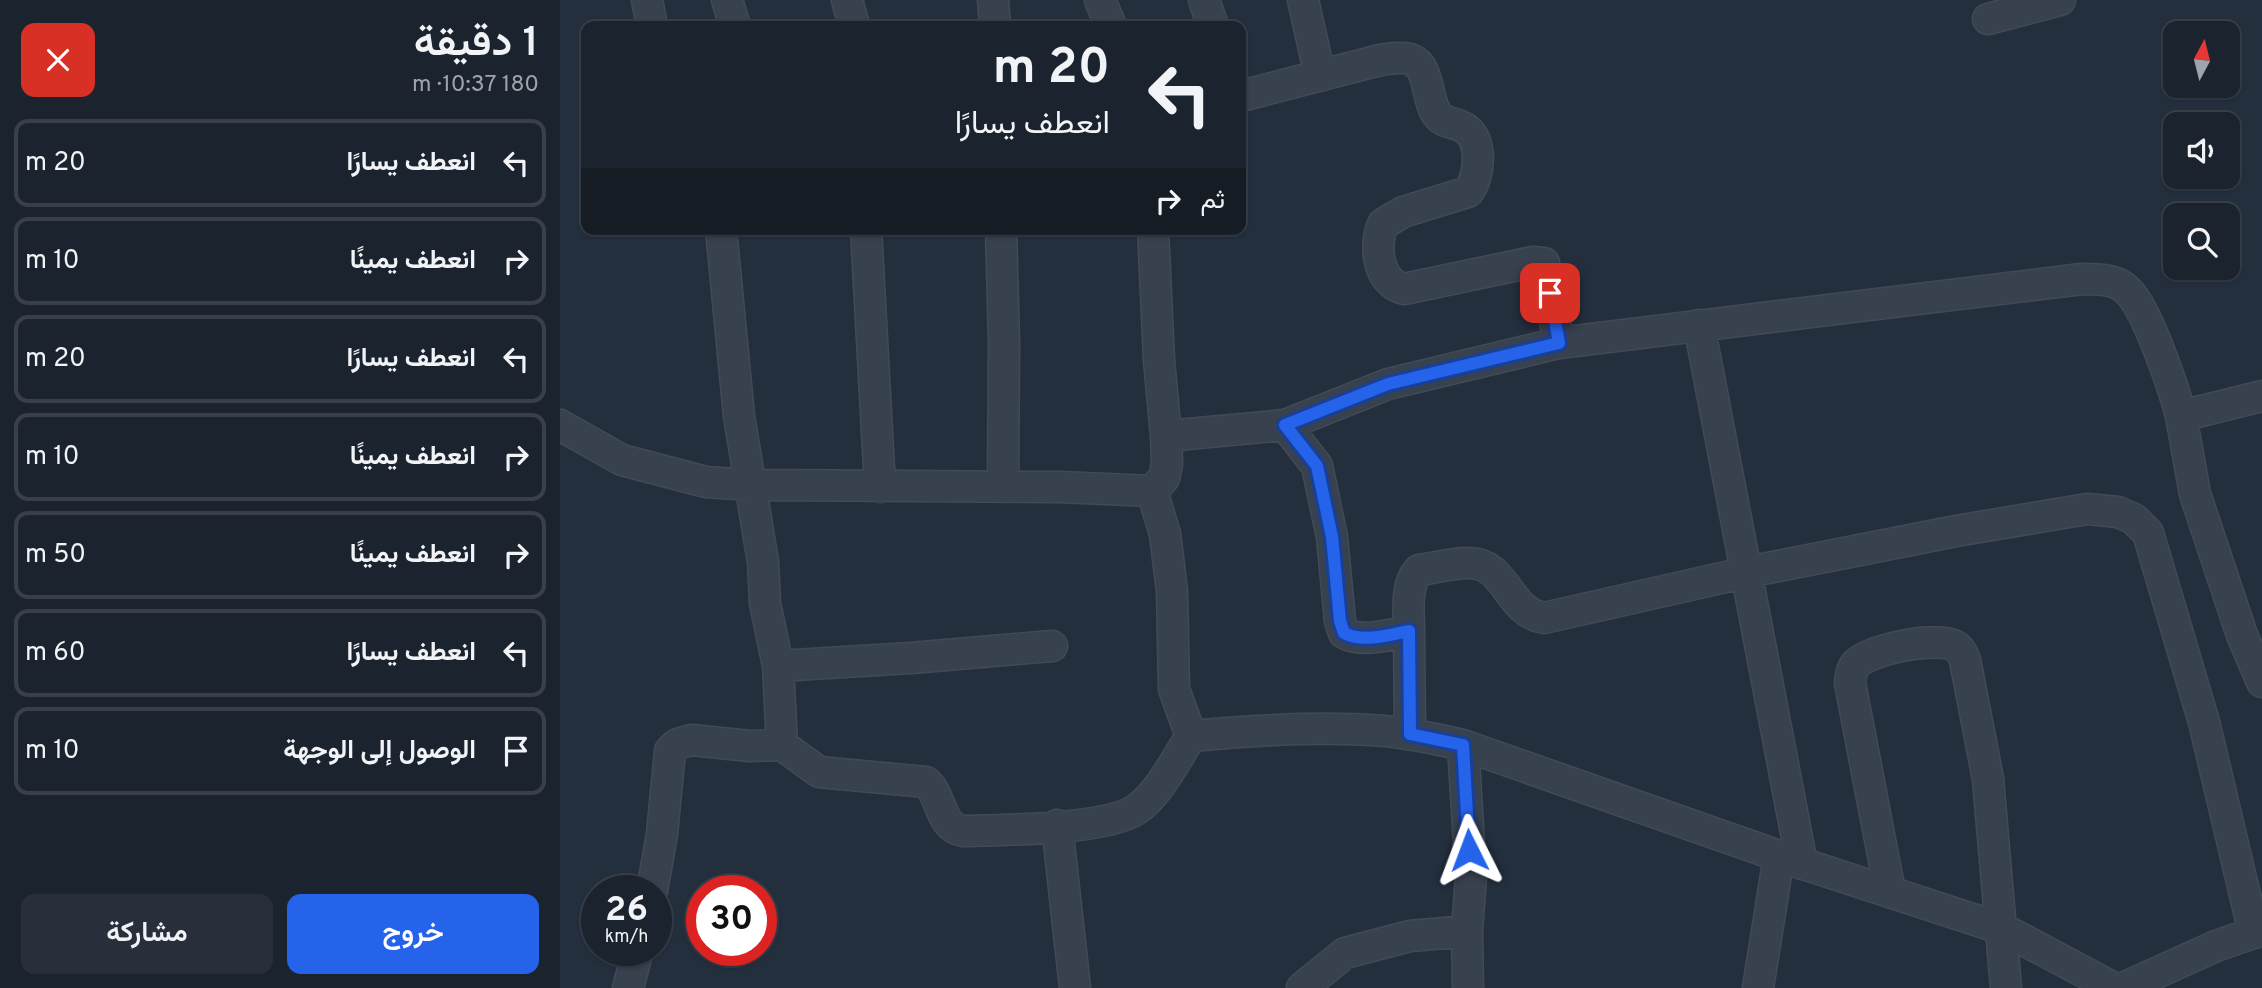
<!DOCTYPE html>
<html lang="ar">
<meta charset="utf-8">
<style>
:root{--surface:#1b232e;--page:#282f3a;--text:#f1f3f6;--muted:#a0a4aa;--line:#39404a;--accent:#2563eb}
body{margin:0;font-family:Overpass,Vazirmatn,sans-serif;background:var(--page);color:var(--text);direction:rtl;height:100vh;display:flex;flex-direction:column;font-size:26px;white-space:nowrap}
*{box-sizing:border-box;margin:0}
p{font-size:23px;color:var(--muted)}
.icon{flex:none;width:38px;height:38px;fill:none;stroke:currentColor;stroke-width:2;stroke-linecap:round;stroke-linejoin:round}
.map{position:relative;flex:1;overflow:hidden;direction:ltr}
.details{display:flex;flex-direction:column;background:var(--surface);width:560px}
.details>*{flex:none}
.guide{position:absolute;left:21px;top:21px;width:665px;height:214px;border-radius:14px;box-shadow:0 2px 5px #0004,0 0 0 2px var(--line);direction:rtl;background:#1b232e;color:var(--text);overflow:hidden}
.needle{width:46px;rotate:7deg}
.tools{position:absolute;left:1603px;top:21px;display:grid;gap:14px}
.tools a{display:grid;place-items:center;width:77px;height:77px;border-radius:14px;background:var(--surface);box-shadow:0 2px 5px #0004,0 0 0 2px var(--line);font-size:35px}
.speed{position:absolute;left:21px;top:875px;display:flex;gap:14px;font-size:35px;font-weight:700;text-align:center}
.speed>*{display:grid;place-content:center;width:91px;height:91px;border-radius:50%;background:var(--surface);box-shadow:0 2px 5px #0004,0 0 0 2px var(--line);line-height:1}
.speed small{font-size:18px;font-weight:400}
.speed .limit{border:10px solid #d22;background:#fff;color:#111}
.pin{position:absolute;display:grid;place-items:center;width:60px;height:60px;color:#fff;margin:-30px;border-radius:14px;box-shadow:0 4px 10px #0006}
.me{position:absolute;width:77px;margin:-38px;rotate:357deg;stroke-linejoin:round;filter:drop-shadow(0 0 5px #0008)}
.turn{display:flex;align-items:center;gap:24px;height:147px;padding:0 21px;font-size:32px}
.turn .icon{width:91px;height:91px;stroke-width:2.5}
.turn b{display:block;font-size:49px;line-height:60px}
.then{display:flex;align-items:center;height:66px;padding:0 21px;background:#0003;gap:14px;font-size:26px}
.round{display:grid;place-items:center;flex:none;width:74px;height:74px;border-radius:14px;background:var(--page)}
.headline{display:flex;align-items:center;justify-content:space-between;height:119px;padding:0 21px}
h1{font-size:42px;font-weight:600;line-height:52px}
.cta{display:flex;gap:14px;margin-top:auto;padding:14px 21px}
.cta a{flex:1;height:80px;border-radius:14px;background:var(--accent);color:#fff;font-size:28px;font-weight:600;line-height:80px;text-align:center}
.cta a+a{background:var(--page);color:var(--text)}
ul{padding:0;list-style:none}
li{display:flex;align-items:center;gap:21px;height:88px;margin:0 14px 10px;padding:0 7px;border:4px solid var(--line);border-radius:14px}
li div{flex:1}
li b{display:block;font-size:26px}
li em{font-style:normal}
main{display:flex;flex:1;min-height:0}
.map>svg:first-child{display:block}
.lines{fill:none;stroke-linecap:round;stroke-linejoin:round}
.minor-casing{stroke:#414a57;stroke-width:33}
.minor{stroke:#38414e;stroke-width:30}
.route-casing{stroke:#184099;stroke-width:18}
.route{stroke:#2563eb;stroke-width:12}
</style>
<main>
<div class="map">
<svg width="1702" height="988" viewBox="0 0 1702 988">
<rect width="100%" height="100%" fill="#242f3e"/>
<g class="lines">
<defs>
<path id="minor" d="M87,0L92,26
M167,0L175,26
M287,0L294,26
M433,0L435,26
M540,0L551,26
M644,0L653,26
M743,0L760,76
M1428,19L1500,0
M681,96C717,87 753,77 789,68C806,64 824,57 842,58C870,58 865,92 875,111C882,125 896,121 906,129C923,141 920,177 908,192L843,212L823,224C814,244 817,283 844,289L973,262L984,263L999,343
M306,229L320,487
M441,229L444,343L443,487
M1139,325L1242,864
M1621,416L1635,494L1682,635L1702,682
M0,425L62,460L146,482L191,485L499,487L592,491L605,534L612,591L614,689L631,736C694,730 760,726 824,731C850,733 876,739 903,745L1219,856L1443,929L1554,988
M725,425L757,466L772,537L780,621L784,633C802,643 830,635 849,631L850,734
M606,436L725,425L828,384L999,343L1522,279C1539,280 1556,278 1568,291C1587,309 1614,389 1621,416L1702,396
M592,491L604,478L607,464L606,436L599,360L593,229
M849,631C849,613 845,584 859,570C874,568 892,563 908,563C947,562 947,612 984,618L1188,572L1396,531L1527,509L1558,512L1574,519L1588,533L1644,722L1694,933
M218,666L351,658L492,646
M222,745L259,772L366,782C382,795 379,827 403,831C442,830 548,830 577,809C599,794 616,759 631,736
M903,745L911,876L907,931L908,988
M497,825L515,988
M92,891L102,834L110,751L117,744L131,740L190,746L222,745L218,666L205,603L203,562L179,416L161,229
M1330,892L1290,683C1291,676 1291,669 1297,663C1312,649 1378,635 1397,647C1401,650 1403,655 1405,660L1428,779L1446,988
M68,988L78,950
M742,988L785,953L850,936L907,931
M1198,988L1219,856
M1563,988L1656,946L1702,930"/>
</defs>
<use href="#minor" class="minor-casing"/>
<use href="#minor" class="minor"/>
</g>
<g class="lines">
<defs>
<path id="route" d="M909,850L903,745L850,734L849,631C830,635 802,643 784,633L780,621L772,537L757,466L725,425L828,384L999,343L990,293"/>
</defs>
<use href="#route" class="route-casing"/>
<use href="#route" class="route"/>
</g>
</svg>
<div class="tools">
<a><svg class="needle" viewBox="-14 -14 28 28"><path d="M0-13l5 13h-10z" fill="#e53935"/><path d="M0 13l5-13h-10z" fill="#a0a4aa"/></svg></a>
<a><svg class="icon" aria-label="sound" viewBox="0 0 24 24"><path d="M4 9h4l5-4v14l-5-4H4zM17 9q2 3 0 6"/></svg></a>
<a><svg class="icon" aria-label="search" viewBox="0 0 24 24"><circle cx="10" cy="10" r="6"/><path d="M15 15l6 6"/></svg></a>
</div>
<div class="speed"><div>26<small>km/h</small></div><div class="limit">30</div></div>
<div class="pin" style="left:990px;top:293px;background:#d93025"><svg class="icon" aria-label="arrive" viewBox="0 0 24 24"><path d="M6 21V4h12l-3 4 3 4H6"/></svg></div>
<svg class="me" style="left:909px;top:850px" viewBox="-20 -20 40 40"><path d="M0-17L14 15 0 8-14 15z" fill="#2563eb" stroke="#fff" stroke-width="4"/></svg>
<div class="guide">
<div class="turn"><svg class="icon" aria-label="left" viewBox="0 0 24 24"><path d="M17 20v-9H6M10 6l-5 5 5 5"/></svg><div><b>20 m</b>انعطف يسارًا</div></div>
<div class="then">ثم<svg class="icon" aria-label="right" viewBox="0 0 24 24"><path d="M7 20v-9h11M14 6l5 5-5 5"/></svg></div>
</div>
</div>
<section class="details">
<div class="headline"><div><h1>1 دقيقة</h1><p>180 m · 10:37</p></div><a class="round" style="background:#d93025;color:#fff"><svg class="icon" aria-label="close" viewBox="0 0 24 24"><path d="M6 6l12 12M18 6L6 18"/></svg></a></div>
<ul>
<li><svg class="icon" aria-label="left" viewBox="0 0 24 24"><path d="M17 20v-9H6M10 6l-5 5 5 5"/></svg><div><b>انعطف يسارًا</b></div><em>20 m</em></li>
<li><svg class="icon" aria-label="right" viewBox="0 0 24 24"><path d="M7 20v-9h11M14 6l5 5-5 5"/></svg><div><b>انعطف يمينًا</b></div><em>10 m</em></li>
<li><svg class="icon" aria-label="left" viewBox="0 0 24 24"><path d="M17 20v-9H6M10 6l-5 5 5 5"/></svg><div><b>انعطف يسارًا</b></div><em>20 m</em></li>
<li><svg class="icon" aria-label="right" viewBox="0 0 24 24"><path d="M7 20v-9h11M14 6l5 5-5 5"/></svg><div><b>انعطف يمينًا</b></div><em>10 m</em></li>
<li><svg class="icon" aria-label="right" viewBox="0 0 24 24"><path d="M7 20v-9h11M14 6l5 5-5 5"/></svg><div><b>انعطف يمينًا</b></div><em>50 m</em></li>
<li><svg class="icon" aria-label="left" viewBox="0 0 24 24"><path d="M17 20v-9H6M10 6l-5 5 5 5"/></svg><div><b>انعطف يسارًا</b></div><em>60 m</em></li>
<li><svg class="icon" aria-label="arrive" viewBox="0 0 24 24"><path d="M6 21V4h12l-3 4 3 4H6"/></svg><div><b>الوصول إلى الوجهة</b></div><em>10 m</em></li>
</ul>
<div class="cta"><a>خروج</a><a>مشاركة</a></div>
</section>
</main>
